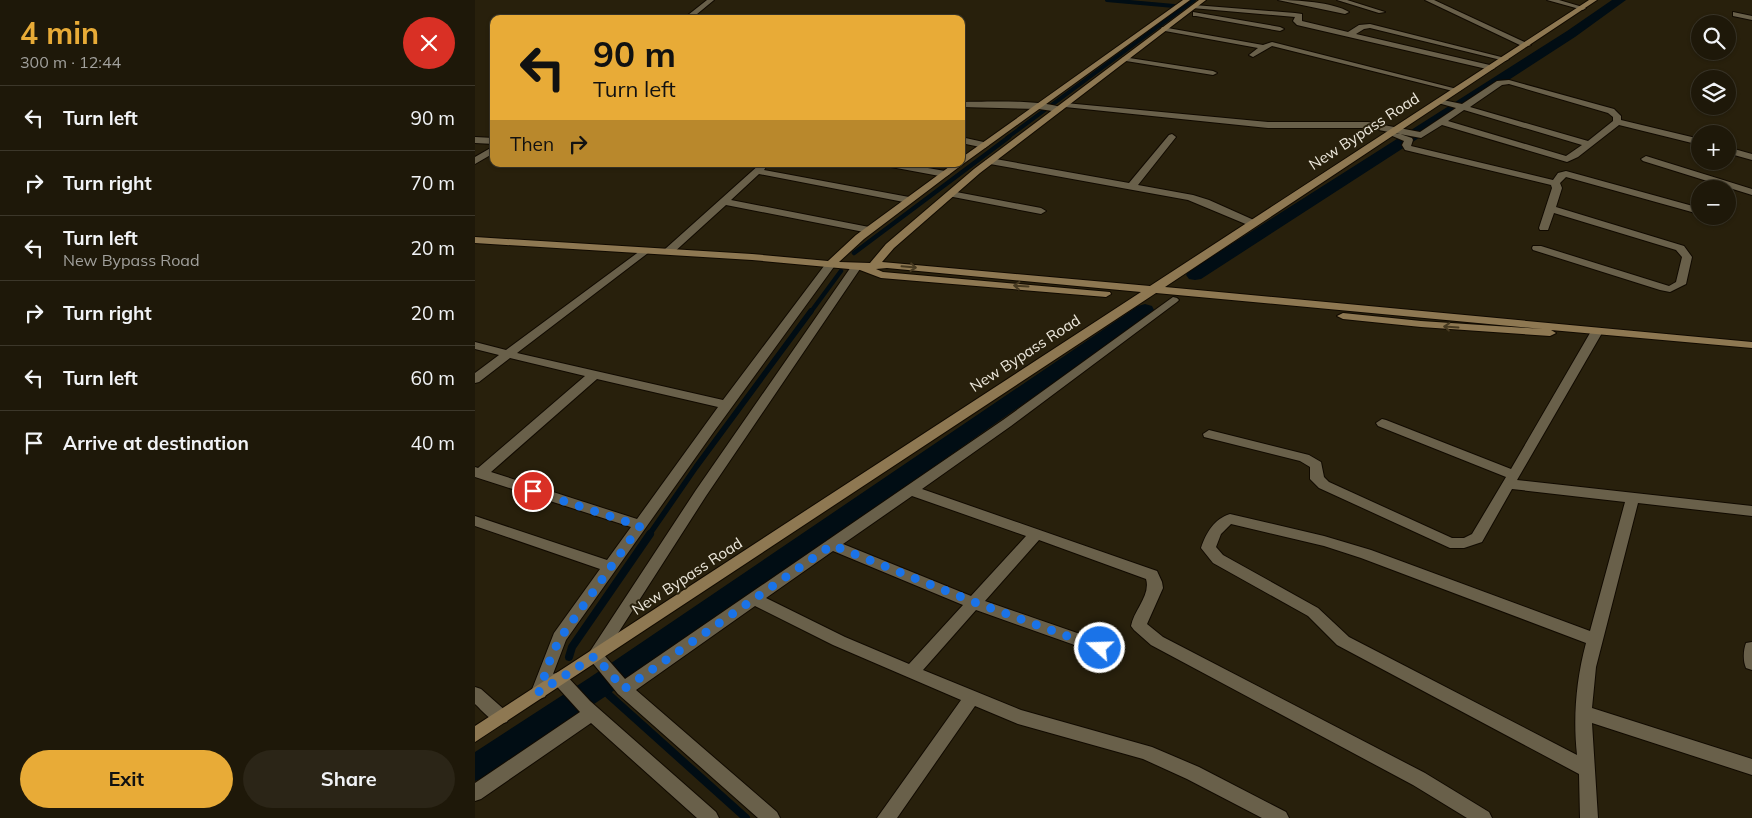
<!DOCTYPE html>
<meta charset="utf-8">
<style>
:root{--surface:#1e1809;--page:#2b2517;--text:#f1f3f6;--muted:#a1a09c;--line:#3c372a;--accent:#e8ab37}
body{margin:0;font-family:Mulish,sans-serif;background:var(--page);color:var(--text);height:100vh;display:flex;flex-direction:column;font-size:19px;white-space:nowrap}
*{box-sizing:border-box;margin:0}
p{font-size:16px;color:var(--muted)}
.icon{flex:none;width:28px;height:28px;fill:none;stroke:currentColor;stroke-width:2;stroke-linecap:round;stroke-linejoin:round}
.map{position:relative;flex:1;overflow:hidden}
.side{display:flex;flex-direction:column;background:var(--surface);width:475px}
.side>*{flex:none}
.guide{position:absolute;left:15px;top:15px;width:475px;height:152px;border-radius:10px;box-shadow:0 1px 4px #0004,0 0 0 1px var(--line);background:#e8ab37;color:#111;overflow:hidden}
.controls{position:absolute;left:1216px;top:15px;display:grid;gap:10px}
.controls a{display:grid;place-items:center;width:45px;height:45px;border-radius:50%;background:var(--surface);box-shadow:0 1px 4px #0004,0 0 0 1px var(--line);font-size:25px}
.pin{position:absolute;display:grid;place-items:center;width:42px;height:42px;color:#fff;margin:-21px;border:2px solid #fff;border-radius:50%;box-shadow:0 1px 5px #0007}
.me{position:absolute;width:55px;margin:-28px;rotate:290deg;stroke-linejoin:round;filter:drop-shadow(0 0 4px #0008)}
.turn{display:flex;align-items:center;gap:18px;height:105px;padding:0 20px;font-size:22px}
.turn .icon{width:65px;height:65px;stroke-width:2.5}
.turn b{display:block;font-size:35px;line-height:42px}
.then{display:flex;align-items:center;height:48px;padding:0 20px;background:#0003;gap:10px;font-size:19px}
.round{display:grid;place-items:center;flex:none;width:52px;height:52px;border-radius:26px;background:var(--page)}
.summary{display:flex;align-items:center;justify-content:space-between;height:85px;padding:0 20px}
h1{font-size:30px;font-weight:700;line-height:38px;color:var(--accent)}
.button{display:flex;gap:10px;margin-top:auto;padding:10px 20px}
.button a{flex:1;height:58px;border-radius:30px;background:var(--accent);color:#111;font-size:20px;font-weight:700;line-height:58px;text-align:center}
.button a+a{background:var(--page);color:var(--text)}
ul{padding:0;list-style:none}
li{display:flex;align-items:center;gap:15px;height:65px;padding:0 20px;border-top:1px solid var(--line)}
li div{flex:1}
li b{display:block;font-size:19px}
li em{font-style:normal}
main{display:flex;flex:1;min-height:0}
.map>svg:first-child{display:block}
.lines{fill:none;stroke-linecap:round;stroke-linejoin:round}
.stream-far3{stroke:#010d14;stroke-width:4}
.stream-far2{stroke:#010d14;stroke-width:4.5}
.stream-far1{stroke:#010d14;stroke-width:5.5}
.stream{stroke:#010d14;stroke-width:8}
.canal{fill:#010d14;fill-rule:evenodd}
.street-casing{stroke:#110a00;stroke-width:2}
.secondary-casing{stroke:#110a00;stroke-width:2}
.street{fill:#69604a;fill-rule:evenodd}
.secondary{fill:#8e7852;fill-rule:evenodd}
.oneway{stroke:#473a21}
.route{stroke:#1a73e8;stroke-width:9;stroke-dasharray:0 16.2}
.labels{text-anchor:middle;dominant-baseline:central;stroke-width:4;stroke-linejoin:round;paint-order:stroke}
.street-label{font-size:15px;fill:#ede8dc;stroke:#28200c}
</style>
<main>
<section class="side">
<div class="summary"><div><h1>4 min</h1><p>300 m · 12:44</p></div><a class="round" style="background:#d93025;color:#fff"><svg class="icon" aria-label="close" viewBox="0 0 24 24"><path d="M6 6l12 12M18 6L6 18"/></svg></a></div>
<ul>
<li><svg class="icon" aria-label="left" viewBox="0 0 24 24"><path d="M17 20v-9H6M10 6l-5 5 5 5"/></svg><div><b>Turn left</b></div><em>90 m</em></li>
<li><svg class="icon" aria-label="right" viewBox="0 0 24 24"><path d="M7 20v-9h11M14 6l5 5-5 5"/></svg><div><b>Turn right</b></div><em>70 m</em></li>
<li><svg class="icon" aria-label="left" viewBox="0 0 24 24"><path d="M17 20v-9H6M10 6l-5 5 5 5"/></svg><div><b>Turn left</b><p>New Bypass Road</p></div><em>20 m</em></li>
<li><svg class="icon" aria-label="right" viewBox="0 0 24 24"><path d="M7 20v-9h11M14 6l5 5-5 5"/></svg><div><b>Turn right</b></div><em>20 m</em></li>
<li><svg class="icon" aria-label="left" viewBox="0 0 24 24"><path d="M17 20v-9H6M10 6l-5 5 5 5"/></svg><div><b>Turn left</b></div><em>60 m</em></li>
<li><svg class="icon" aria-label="arrive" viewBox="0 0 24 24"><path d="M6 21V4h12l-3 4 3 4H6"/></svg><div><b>Arrive at destination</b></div><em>40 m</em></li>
</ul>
<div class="button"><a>Exit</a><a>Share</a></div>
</section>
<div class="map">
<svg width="1277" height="818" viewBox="0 0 1277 818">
<rect width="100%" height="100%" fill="#28200c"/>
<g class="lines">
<path class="stream-far3" d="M632,0L699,6
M532,138L719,0"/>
<path class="stream-far2" d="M379,253L534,137
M335,313L366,271"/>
<path class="stream-far1" d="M174,535L221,467L336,311"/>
<path class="stream" d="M94,657L97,647L175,534
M134,695L271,818"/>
<path class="canal" d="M1137,0H1151L1100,37L726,279L720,280L714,279L711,275L714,271L1092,31Z
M670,304L677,306L679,310L677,314L134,694L10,777L0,781V752L114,678L663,306Z"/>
<defs>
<path id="street" d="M232,0H239L216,19H208Z
M803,0C821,0 858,2 874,12L870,14Z
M862,0H872L910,12L904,13Z
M950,0H959L1056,45L1049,47Z
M1072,0H1084L1111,8L1108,10Z
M719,5L820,13L827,14V21L873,32L884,25L895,24L1034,59L1030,61L895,28L889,29L881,34L1019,66L1020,68L1016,70L822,25L818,21L820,17L717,8L716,7Z
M718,12L805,27L809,29L805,31L721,16H718Z
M1258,12L1277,16V20L1258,16Z
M687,27L788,45L797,42L986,90L982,92L797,46L778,57L774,55L783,48L690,31L686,29Z
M648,57L738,71L742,73L738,75L651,61L647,59Z
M1034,80L1139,109L1146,116V120L1225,139V145L1144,125L1103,157L1092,162L967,125L946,138L893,128H793L590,107L586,105L590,103L793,122H893L945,132L981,108L963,103V99L987,104L1022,81ZM1034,84L1133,113L1138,117V121L1113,141L995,107L1027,85ZM989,110L1107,145L1091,156L973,121Z
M486,102C506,102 575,99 588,109L584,112L564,109L486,107Z
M919,132L937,138L938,140L936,146L1078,180L1083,173L1091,171L1225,208L1224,214L1091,177L1085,183L1087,188L1081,207L1209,246L1217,257L1211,284L1195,292L1185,290L1058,250L1057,248L1058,246H1066L1194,286L1201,282L1207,257L1201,250L1079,213L1073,230H1065L1064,228L1077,188L1076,185L930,150L927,145L929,141L915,135Z
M697,134L701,137L663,185L718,195L734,200L781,221V225H773L713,200L515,164L510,161L515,158L654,183L694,135Z
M0,137L19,138V144L0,143Z
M486,137L513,143L514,145L510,148L486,143Z
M19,146V153L0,164V157Z
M1252,147L1277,154V160L1252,153Z
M1171,156L1277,189V195L1168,161L1166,159Z
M285,164H293L289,170L434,197L439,200L434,203L284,174L256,200L394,227L399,230L394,233L251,205L197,254H189L188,252L189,250Z
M411,164H430L470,171L475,174L470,177L416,167Z
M476,191L566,208L571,211L566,214L473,196V192Z
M169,248L173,249L174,251L173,253L42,353L248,400L352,262H360L361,264L238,433L91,640L78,674L84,672L90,674L115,701L241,812L244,818H222L116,723L6,799L0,801V783L105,712L76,680L70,697L64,699L58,697L56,692L79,633L125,569L0,526V516L132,560L156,527L0,477V467L3,468L110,376L35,358L4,382L0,383V373L24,355L0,349V342L31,350ZM122,379L243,407L162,519L16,472Z
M382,263L387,266L231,496L129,655L150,679L528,420L698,297L702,298L704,300L702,302L536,426L447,489L682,571L687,582L688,588L672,624L688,637L950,773L1014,812L1017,818H992L938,785L676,645L659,630L656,626C659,610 676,595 671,579L564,540L510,601L631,643L633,648L631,653L625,654L501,610L448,670L546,710L677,747L724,767L811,812L814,818H787L712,779L668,759L543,724L500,706L422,818H402L486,700L358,645L280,606L161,690L302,812L305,818H283L143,694L112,656L221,490L378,264ZM437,496L551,536L496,596L368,544ZM358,551L488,605L434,664L370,637L291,598Z
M1121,330L1127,333L1042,480L1277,506V516L1163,503L1121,667L1117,708L1277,759V775L1117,723L1123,818H1105L1104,774L862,645L833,616L738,563L726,548C731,533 739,519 755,514L849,536L896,550L1115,631L1150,502L1037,489L1007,542L989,548H975L844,488L835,479V467L825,461L729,437L728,434L734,430L834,455L846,462L849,477L854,482L977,538H989L997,534L1031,477L903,426L901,423L907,419L911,420L1036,469L1115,333ZM756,524L849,546L886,558L1111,643C1101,680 1098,718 1102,755L874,637L843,608L748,555L741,547L746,534Z
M1277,642V670L1271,668C1268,661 1268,651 1271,643Z
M0,687L6,689L32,712L34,717L32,722C19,727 9,712 0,704Z"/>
<path id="secondary" d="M708,0H715L488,164L389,239L364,262L395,263L411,244L499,169L724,0H731L505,173L419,248L407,262L675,286L1114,0H1122L690,287L1277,342V348L1076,330L1081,333L1075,336L946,327L868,319L862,316L868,313L946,321L1068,329L681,293L0,742V726L666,292L412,268L401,269L408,272L635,292L636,294L631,297L406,278L385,270L277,260L0,243V237L277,254L353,261L381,235L478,164H486V158Z"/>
</defs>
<use href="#street" class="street-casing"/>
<use href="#secondary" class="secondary-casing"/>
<use href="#street" class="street"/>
<use href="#secondary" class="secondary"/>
</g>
<defs><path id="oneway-shaft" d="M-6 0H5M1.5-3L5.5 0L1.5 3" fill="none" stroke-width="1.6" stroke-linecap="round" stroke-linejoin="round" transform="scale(1.25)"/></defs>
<g class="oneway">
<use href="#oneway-shaft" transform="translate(434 267) rotate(5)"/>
<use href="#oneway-shaft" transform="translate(546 286) rotate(-176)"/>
<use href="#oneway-shaft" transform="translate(976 327) rotate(-176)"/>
</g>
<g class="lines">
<path class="route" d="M58,491L165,526L86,637L77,654L64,692L120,656L149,689L357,545L499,602L625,648"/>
</g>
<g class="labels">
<g class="street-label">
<text transform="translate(889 131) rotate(-33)">New Bypass Road</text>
<text transform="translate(550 353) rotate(-33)">New Bypass Road</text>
<text transform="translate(212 576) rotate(-33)">New Bypass Road</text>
</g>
</g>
</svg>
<div class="controls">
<a><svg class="icon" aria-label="search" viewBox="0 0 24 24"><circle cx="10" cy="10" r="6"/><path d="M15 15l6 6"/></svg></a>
<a><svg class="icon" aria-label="layers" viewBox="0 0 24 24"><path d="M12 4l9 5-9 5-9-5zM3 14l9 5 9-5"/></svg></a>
<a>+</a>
<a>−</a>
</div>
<div class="pin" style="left:58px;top:491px;background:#d93025"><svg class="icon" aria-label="arrive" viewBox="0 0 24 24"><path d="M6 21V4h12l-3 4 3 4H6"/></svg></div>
<svg class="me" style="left:625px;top:648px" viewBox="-20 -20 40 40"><circle r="17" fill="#1a73e8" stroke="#fff" stroke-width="3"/><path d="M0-11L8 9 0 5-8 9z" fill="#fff"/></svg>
<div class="guide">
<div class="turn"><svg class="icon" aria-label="left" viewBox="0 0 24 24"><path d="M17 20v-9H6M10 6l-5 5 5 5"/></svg><div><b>90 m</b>Turn left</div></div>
<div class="then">Then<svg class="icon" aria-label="right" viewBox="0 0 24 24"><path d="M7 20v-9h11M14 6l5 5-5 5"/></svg></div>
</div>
</div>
</main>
